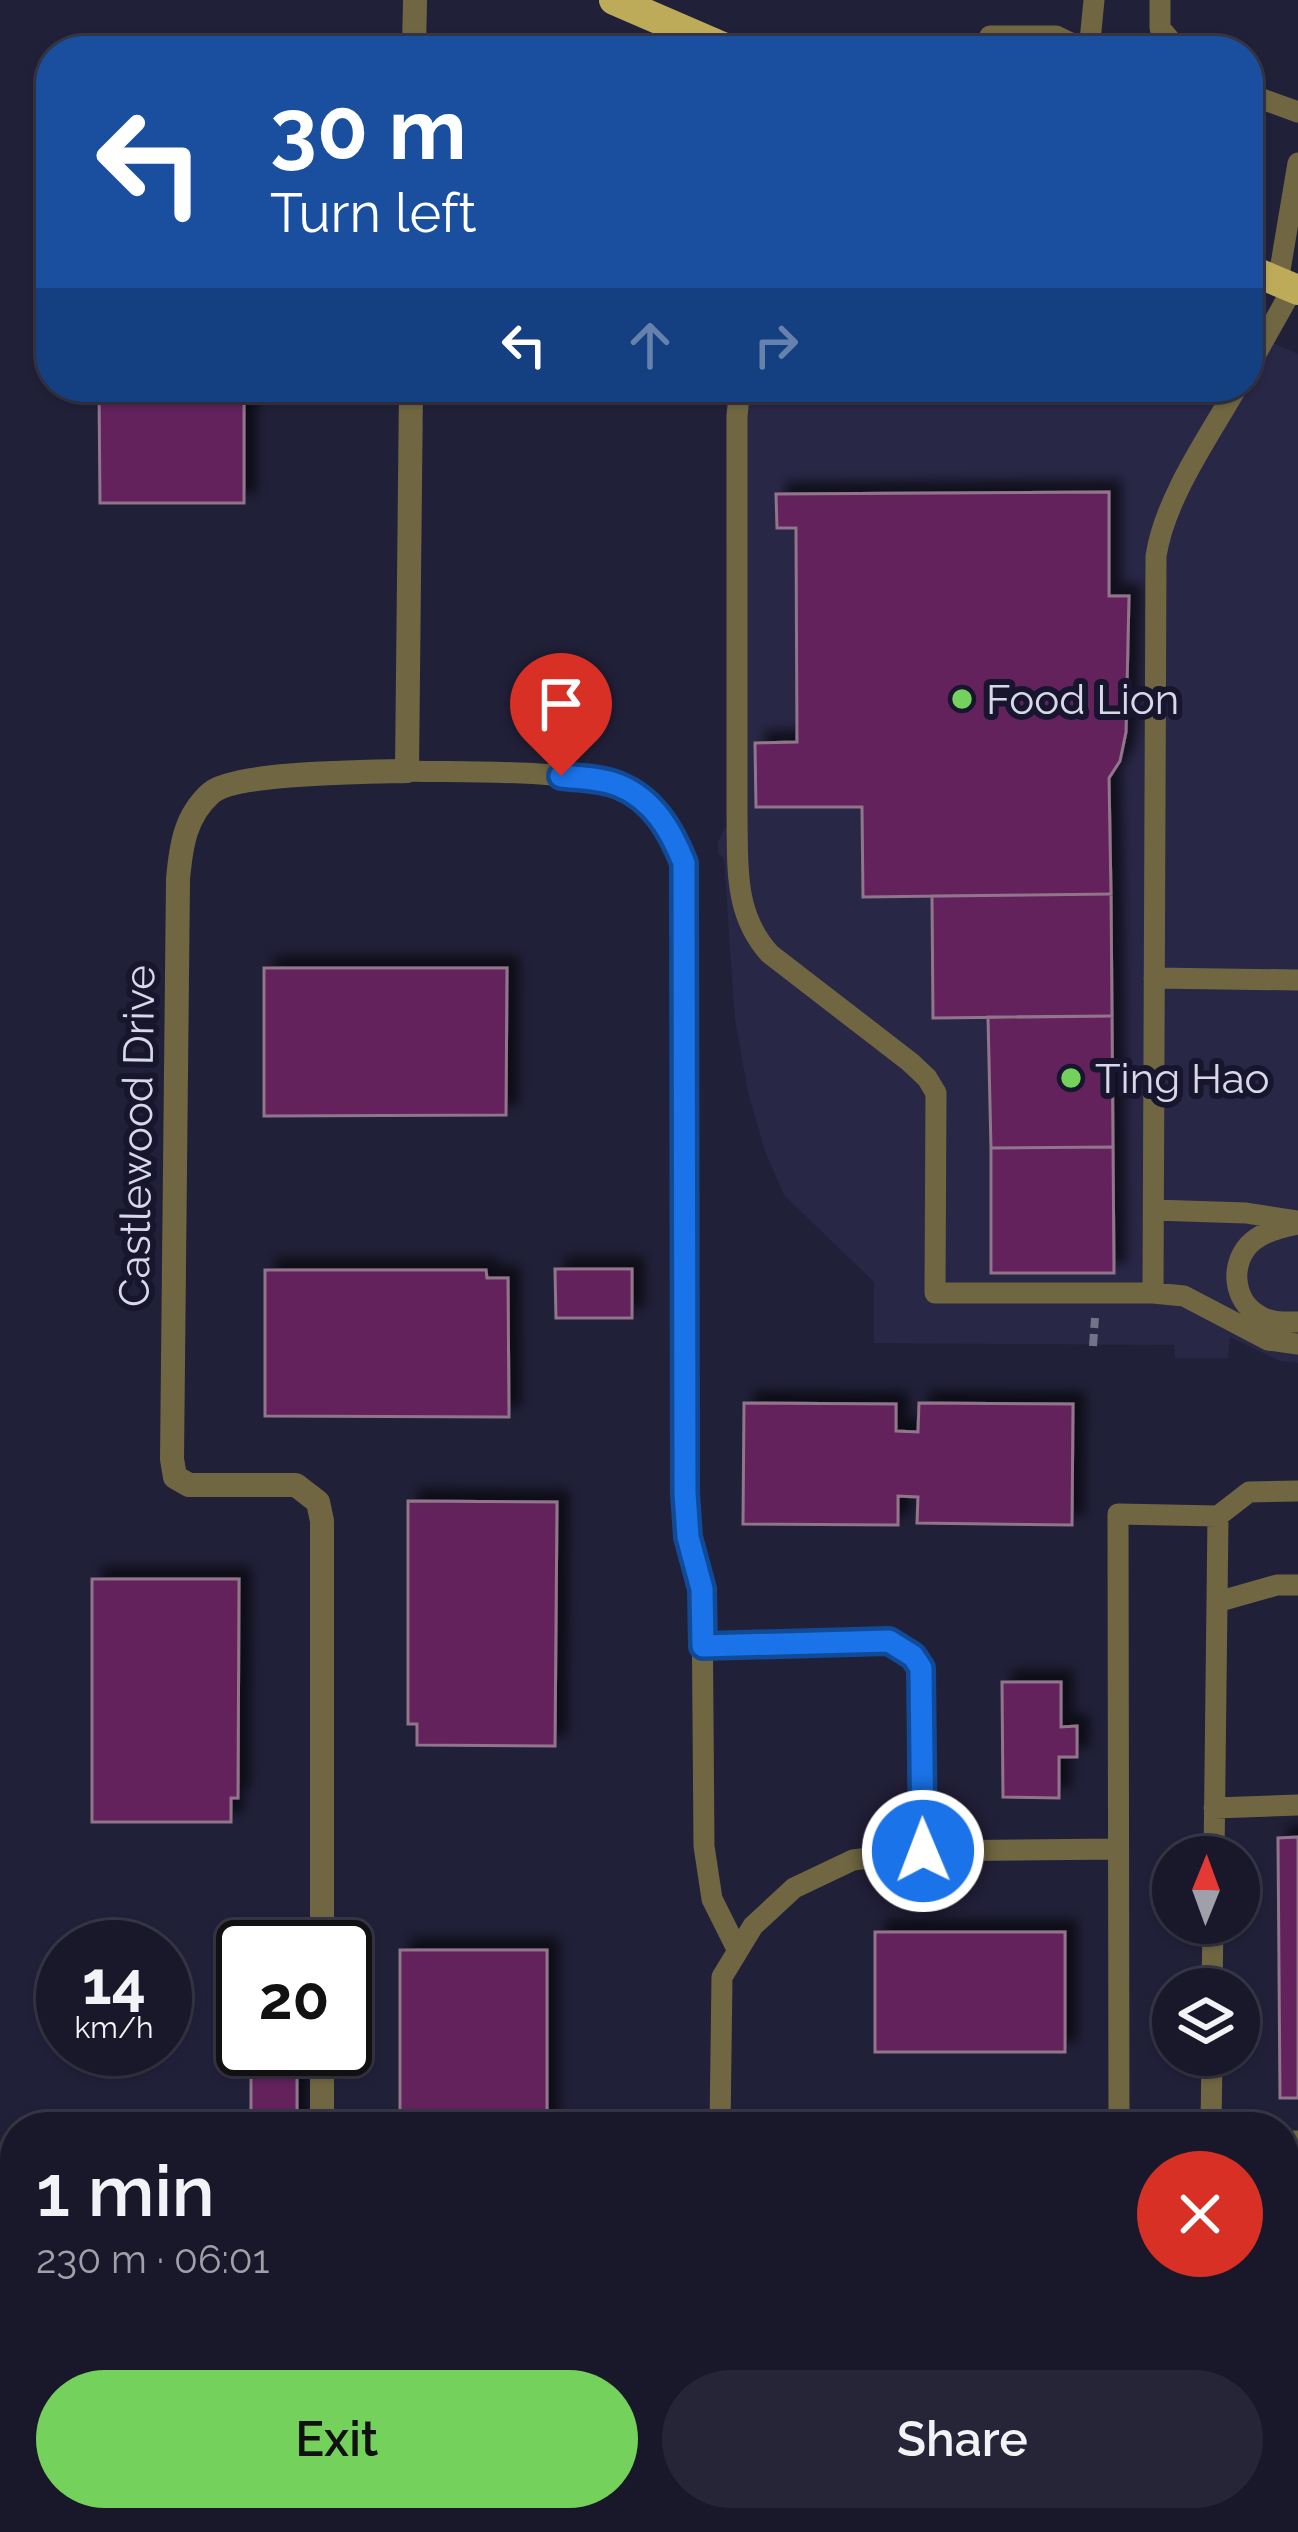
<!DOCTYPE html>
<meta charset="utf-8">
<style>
:root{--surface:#19182b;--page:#262537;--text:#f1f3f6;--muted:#9fa0a9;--line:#373747;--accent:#74d25c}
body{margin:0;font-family:Raleway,sans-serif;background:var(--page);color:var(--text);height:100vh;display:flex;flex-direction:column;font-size:45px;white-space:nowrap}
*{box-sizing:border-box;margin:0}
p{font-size:39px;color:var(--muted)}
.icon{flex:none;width:66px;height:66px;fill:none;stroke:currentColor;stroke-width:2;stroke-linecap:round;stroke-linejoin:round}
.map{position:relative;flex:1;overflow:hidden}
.drawer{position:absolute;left:0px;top:2112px;width:1299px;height:420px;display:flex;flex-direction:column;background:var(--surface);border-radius:48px 48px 0 0;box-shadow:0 3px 9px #0004,0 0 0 3px var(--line)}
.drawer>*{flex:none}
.top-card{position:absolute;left:36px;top:36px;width:1227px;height:366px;border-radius:48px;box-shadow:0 3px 9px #0004,0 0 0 3px var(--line);background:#1a4fa0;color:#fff;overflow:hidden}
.needle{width:78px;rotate:1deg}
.tools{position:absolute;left:1152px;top:1836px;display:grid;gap:24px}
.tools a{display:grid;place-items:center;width:108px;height:108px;border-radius:50%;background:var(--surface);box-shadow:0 3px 9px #0004,0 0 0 3px var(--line);font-size:60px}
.speed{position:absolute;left:36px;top:1920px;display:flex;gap:24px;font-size:60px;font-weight:700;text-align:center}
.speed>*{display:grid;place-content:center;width:156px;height:156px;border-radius:50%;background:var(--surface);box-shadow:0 3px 9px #0004,0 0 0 3px var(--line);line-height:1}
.speed small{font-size:30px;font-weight:400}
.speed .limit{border:6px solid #111;border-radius:18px;background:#fff;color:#111}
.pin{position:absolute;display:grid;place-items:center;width:102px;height:102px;color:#fff;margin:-123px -51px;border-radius:50% 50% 50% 0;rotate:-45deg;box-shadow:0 0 12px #0007}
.pin .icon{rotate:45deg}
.me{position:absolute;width:132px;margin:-66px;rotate:359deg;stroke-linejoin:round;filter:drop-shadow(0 0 9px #0008)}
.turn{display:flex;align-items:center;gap:42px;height:252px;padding:0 36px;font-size:54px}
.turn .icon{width:156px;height:156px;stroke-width:2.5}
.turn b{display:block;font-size:84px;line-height:102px}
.lanes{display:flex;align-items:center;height:114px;padding:0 36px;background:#0003;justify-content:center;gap:60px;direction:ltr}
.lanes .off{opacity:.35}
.round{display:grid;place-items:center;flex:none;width:126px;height:126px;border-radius:63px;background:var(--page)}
.headline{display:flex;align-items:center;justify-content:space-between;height:204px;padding:0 36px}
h1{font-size:72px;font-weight:600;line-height:90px}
.cta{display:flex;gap:24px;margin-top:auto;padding:24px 36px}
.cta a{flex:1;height:138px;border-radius:72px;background:var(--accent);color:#111;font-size:48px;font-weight:600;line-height:138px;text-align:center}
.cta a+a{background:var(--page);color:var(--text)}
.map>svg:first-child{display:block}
.built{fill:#292746}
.building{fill:#63205b;stroke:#90758b;stroke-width:3;filter:url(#shadow)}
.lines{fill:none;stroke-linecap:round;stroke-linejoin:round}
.path{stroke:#737288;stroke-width:8;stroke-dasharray:12 6;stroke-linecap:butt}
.service{stroke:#706742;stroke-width:21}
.minor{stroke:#706742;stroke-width:24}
.primary{stroke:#beab5a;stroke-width:30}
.route-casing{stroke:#114b97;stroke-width:30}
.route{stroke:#1a73e8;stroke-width:21}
.poi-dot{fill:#74d25c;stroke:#18162e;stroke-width:4.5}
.labels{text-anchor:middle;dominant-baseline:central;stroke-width:12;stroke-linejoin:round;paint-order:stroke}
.poi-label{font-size:42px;fill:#d8d8e9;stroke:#18162e;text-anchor:start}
.street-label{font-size:42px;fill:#d8d8e9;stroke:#18162e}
</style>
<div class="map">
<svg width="1298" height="2532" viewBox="0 0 1298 2532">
<defs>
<filter id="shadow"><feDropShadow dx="11" dy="-11" stdDeviation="6" flood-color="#0009"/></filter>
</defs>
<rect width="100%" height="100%" fill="#212039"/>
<path class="built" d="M1248,332L1298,354V1363L1280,1361L1230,1337L1228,1358H1175L1174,1345L874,1343V1282L784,1195L765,1151L748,1092L735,1019L724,859L718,853V842L727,824L726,387H1248Z"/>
<path class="building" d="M99,387H244V503H100Z
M1109,492V596H1129L1126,732L1120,761L1109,778L1111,894L863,897L862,807H756L755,743L797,742L796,528H777L776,494Z
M1111,894L1112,1016L933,1018L932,896Z
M264,968H507L506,1115L264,1116Z
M1112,1016L1113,1147L991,1148L988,1017Z
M1113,1147L1114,1273H991V1148Z
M555,1269H632V1318H556Z
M265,1270H486L487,1278H508L509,1417L265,1416Z
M744,1403L896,1404V1431L918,1432L919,1403L1073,1404L1072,1525L917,1523L918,1497L898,1496V1525L743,1524Z
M408,1501L557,1502L555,1746L417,1745V1724H408Z
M92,1579H239L238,1798H231V1822H92Z
M1002,1682H1061V1727L1077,1726V1757H1059V1798L1003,1797Z
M1298,1837V2098H1280L1278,1838Z
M875,1932H1065V2052H875Z
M400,1950H547V2127H400Z
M251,2049H297V2127H251Z
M1293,2368H1298V2524H1292Z"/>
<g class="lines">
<path class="path" d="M1093,1346L1095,1318"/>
<path class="service" d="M1160,0V28L1179,51
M990,36H1056L1087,51
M1089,51L1094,0
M1248,94L1298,112
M1278,282L1298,163
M1248,368L1293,288
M740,387L737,416V814C738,864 733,914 770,954L910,1062L927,1078L936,1093L935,1293H1153L1156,556C1165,498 1208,438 1237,387
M407,771C462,773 594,767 637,795C661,811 674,838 684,863V1493L688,1537L702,1589L704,1846L712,1899L738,1951
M1154,978L1298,980
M1154,1210L1246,1213L1297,1221
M1298,1224C1282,1227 1265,1231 1253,1241C1229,1261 1232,1301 1260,1316C1271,1323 1285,1322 1298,1322
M1153,1293L1184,1296L1268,1340L1298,1344
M1218,1516L1249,1492L1298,1491
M1217,1602L1277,1585H1298
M703,1646L889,1641L912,1656L921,1668L923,1851
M1214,1808L1298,1805
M1212,1989L1213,1923
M720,2127L722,1977L753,1926L794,1888L853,1860L923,1851L1118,1849
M1119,2127L1118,1514L1218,1516L1214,1857
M1211,2127L1212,2055
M1284,2141H1298
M1284,2185H1298
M1284,2232H1298
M1284,2302H1298
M781,2517L798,2532
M1222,2517L1223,2532
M1117,2532L1119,2517"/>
<path class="minor" d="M414,51L415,0
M322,1947V1521L318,1502L296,1485H189L175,1477L172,1459L178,879C181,846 185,816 211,793C234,772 370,772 407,771L411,387
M322,2049V2127
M323,2517L324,2532"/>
<path class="primary" d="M614,0L732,51
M1248,269L1298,290"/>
</g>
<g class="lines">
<defs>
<path id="route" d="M561,776C579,778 601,778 618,785C653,799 671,830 684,863L685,1493L688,1537L702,1589L703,1646L889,1641L913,1656L921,1668L923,1851"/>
</defs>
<use href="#route" class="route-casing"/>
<use href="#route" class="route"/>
</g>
<g class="poi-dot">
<circle cx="962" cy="699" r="12"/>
<circle cx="1071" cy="1078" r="12"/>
</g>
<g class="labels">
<g class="poi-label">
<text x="986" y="699">Food Lion</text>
<text x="1095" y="1078">Ting Hao</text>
</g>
<g class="street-label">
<text transform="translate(137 1136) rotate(-89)">Castlewood Drive</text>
</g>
</g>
</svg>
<div class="tools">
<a><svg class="needle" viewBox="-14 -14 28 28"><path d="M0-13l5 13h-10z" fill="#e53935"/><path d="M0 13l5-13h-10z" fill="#9fa0a9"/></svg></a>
<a><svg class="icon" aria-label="layers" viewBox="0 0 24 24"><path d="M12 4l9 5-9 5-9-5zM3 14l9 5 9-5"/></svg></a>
</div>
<div class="speed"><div>14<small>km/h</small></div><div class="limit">20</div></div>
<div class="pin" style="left:561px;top:776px;background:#d93025"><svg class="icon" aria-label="arrive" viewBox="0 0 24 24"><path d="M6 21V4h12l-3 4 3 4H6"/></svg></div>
<svg class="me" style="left:923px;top:1851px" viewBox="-20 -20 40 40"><circle r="17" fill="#1a73e8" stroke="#fff" stroke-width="3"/><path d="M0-11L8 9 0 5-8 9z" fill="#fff"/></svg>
<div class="top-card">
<div class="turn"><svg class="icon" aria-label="left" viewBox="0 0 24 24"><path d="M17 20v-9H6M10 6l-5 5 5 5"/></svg><div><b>30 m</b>Turn left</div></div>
<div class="lanes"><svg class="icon" aria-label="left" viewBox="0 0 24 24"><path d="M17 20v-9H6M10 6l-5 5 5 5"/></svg><svg class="icon off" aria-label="ahead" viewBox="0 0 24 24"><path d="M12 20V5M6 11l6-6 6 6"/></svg><svg class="icon off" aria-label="right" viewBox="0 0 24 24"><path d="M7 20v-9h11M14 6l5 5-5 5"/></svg></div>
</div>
<section class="drawer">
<div class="headline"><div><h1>1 min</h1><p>230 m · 06:01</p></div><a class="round" style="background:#d93025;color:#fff"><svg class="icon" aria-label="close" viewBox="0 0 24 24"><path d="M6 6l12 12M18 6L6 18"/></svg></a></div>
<div class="cta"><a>Exit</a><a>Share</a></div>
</section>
</div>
